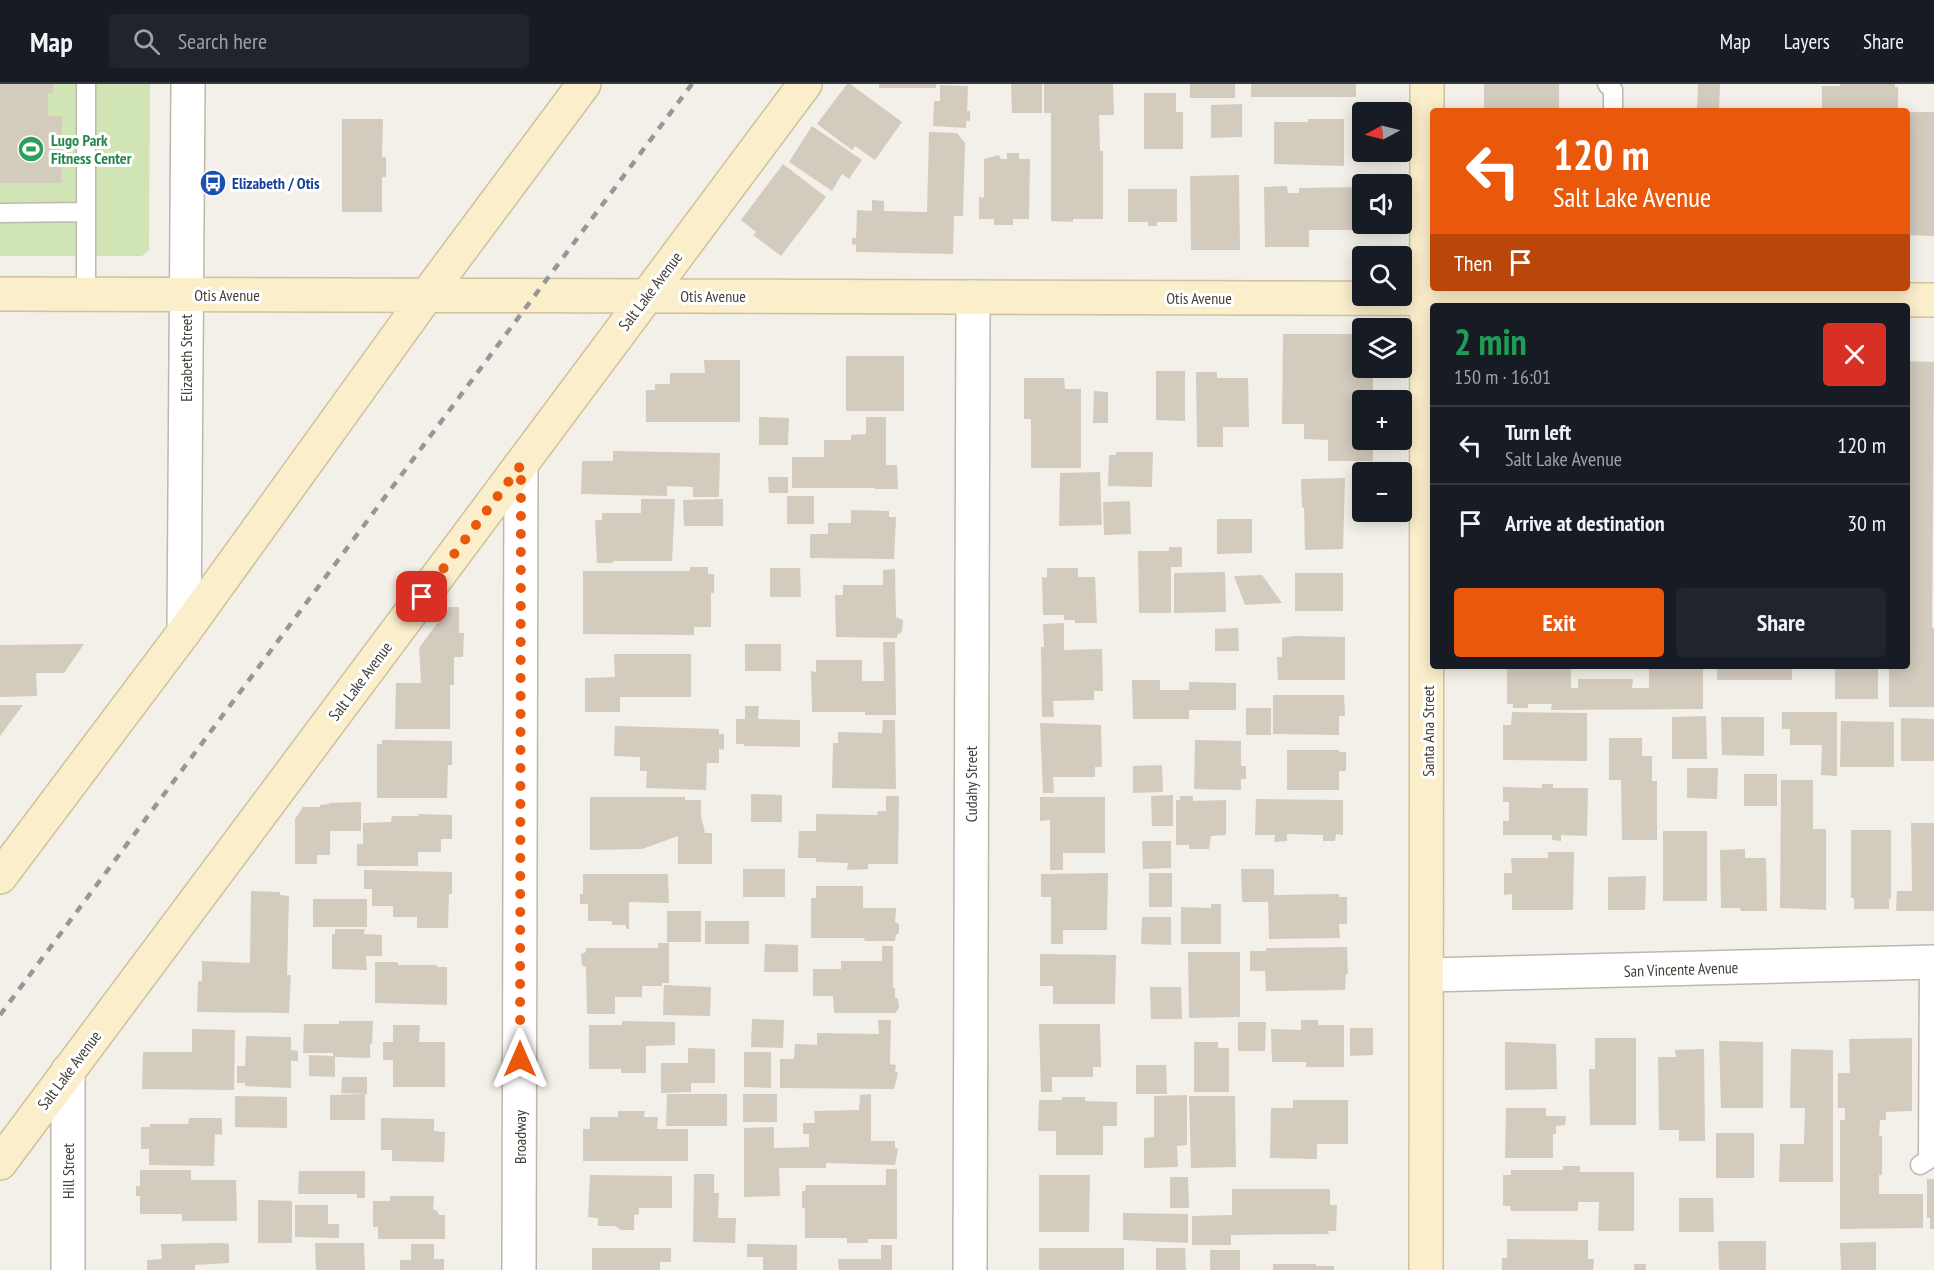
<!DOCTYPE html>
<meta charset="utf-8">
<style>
:root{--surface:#171b24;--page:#20242c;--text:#f1f3f6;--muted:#9ea1a6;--line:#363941;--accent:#ea580c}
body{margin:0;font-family:"PT Sans Narrow",sans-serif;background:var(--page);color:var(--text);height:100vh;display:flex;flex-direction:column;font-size:22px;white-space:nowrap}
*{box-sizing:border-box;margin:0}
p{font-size:20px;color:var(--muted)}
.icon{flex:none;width:33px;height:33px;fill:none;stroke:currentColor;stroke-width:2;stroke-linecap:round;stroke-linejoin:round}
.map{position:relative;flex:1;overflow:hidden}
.panel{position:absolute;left:1430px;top:219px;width:480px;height:366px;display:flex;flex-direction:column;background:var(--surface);border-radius:6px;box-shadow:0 3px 15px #0003}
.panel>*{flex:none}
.hud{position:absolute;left:1430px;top:24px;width:480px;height:183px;border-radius:6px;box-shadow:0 3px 15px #0003;background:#ea580c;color:#fff;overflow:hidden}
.needle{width:39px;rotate:263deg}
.buttons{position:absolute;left:1352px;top:18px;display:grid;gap:12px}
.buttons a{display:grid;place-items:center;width:60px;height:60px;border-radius:6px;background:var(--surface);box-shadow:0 3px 15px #0003;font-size:30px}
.pin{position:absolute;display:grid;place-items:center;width:51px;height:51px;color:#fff;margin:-26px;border-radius:12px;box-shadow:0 3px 9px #0006}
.me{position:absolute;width:66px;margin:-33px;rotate:0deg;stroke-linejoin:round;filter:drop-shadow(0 0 4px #0008)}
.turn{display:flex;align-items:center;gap:21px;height:126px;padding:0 24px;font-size:27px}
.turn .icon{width:78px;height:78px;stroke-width:2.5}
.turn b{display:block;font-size:42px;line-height:51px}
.then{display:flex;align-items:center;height:57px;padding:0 24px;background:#0003;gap:12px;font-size:22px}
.round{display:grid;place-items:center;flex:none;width:63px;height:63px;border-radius:6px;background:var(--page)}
.summary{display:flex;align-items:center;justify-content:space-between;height:102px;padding:0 24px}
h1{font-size:36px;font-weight:600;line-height:45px;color:#1e9e55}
.action{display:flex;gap:12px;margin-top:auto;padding:12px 24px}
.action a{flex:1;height:69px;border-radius:6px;background:var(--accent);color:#fff;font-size:24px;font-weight:600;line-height:69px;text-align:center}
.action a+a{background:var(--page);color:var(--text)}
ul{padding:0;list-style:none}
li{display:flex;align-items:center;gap:18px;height:78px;padding:0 24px;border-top:2px solid var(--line)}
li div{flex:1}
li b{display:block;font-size:22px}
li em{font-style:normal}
header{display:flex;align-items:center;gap:36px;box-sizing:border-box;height:84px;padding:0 30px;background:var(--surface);border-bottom:2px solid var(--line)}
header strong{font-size:28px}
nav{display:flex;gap:33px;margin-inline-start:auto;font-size:21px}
.search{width:420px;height:54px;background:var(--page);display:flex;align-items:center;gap:15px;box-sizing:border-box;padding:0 21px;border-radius:6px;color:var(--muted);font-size:22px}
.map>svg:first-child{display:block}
.green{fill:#d0e4b4}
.building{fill:#d4cbbf}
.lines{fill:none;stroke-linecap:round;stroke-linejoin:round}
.lane-casing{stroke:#beb7ac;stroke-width:21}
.street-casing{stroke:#beb7ac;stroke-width:36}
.secondary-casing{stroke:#cfc19b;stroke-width:36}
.lane{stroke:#fff;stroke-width:18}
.street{stroke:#fff;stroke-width:33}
.secondary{stroke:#fbeecb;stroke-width:33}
.rail{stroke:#979797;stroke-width:4.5;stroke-dasharray:8 8;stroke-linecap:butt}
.route{stroke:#ea580c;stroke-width:10;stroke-dasharray:0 18}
.labels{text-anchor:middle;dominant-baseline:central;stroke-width:6;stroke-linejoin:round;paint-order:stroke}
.leisure-label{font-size:16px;font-weight:bold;fill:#27864d;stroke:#fff;text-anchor:start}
.transit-label{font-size:16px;font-weight:bold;fill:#164399;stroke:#fff;text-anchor:start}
.street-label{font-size:16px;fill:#464038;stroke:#fff}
</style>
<header>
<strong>Map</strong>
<div class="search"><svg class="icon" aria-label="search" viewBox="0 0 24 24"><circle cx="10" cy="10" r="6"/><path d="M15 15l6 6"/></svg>Search here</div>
<nav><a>Map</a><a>Layers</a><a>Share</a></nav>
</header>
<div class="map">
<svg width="1934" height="1186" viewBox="0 0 1934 1186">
<rect width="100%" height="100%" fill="#f3f0e9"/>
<path class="green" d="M0,0H150L149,166L142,172H0Z"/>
<path class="building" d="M0,0H53V9H48V32H62L61,99H0Z
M847,0H850L902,38L875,76L855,62L852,66L817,40Z
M879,0H936V4H879Z
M1011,0H1042V29H1012Z
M1044,0H1113L1114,31H1099L1100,67H1103V135H1073V138L1051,137V29H1044Z
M1190,0H1235V14H1190Z
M1251,0H1356V13H1251Z
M1484,0H1559V27H1484Z
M1698,0H1720L1719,27H1697Z
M1840,0H1895V3H1898V27H1822V2H1840Z
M940,1L968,2L967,27H970V37H966V44L933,42L934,17H940Z
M1144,9H1176V28H1183V65H1144Z
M1242,20V53L1211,54V21Z
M1906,28H1934V152L1906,151Z
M342,35H383L382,73H386V93H382V128H342Z
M1308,35H1344V82L1274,80V38H1308Z
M812,42L862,76L849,95L842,90L832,107L789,78Z
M929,48L957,49L965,59L963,132H954L953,170L856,168V160L852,161V154H856L857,126L872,127V116L884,117V127L927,128Z
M1007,69H1019V75H1030L1029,135H1013V141H994V135H979V113L984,114V75L999,71L1001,75H1007Z
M783,80L826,113L781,172L753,151L756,148L741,136Z
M1239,91L1240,166H1191L1190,92Z
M1287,102L1288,109H1299V104L1359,103V129L1355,130L1354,146H1309V163H1265L1264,103Z
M1128,105H1177V138H1157V142H1148V138H1128Z
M1283,250H1362V284H1373V316H1362V356H1373V377H1328V356L1304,355V340H1282Z
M846,272H904V327H846Z
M704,276H740V338H646V306H655V300H670V289H705Z
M1906,277L1934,278L1932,544H1934V623H1889V582H1906Z
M1156,287H1185V337L1156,336Z
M1196,288H1217V294H1248L1249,343H1223V363H1197Z
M1024,294H1064L1065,305H1081V384H1031V335H1024Z
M1094,307L1108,308V339H1093Z
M759,333L789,334L788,361H759Z
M866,333H886V381H897L898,405H875V404H792V373H824V356H851V351L866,350Z
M613,367L720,369L719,413H693V403L667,402V412L581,410L582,377H613Z
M1116,368H1153L1152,403L1108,402L1109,371H1116Z
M1100,388L1102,441L1059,442L1060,389Z
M768,393H788V409H769Z
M1345,394L1343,465L1305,466L1304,423L1302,424L1301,395Z
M787,412H814V440H787Z
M641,415H675L672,477H613V479H597L595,436H602V429H641Z
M723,415V442H684L683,416Z
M1130,417L1131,450L1104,451L1103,418Z
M851,426L889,427V433H896L894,475L810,474V450H828V439H851Z
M1217,435H1252V469L1217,470Z
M1169,463H1182V483H1171V529H1139L1138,467H1169Z
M690,483H708V490H714V509H711V543H694V551L583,550V487H690Z
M770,484H800L801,513H770Z
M1047,484H1078V493H1095L1097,539H1075V536H1064V531H1043L1042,493L1047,494Z
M895,485L896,533L903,536L902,548L897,551V554L836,553L835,511H843V501H883V486Z
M1225,488L1226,528L1174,529V489Z
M1295,489H1343V527H1295Z
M1262,491L1282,519L1245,521L1234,492Z
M449,523H459V549H464L463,573H454V601H450V645H395L396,599H421L419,564Z
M1064,539V566L1102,565L1103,607H1094V616L1053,617L1054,633H1042L1041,563H1044L1043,540Z
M1238,544L1239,567H1215V545Z
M1294,552L1345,553V596H1278L1277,573H1282V554Z
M883,558H895L896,631H865V628H812L811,587L816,588V576H862V597H884Z
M84,560L64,589H36L37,612L0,613V561Z
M745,560H781V587H745Z
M614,570H691V613H620V628H585V594L615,593Z
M1507,582H1571V604H1578V595H1633L1632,604H1649V582H1703V625L1551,626L1552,620H1528V624H1513V620H1507Z
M1717,582H1792V596H1717Z
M1835,582H1878V615H1835Z
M1132,596H1160V606H1189V598L1236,599V626H1189V635H1133Z
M1273,611H1344L1345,632H1339V651L1273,650Z
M0,621H23L0,652Z
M745,622H759L758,635L800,636V663L744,662V660H736V635H745Z
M1246,624H1271V651H1246Z
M1512,628L1587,629V677L1503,676V641H1511Z
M1782,628H1837V692L1821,691L1822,661H1790V645H1782Z
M1706,632L1707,675H1672V633Z
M1721,633H1764V672L1722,671Z
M1901,634L1934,635V677H1901Z
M883,636H895L896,705L832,704L833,659H838V648L882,649Z
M1841,637L1894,638V683H1840Z
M1040,639L1101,641L1102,683H1095V693H1053L1054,709H1043Z
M615,642L719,645V650H724V666L719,665V679H707L706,706L646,704L647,687H640V673L614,672Z
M1609,654H1642V672H1652V697H1657V756H1622L1621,696H1609Z
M382,656L452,657V681H448L447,714H377V660H382Z
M1195,656L1241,657V682H1246V695H1241V706L1194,705Z
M1287,666H1339V668H1346V687H1339V706H1287Z
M1162,681L1163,708L1133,709V682Z
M1687,684H1718L1717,715L1687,714Z
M1744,690H1777V722H1744Z
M1781,696H1813V745H1826V826L1780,824Z
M1542,700H1553V704H1588L1587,752L1561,751V757L1552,756V751H1503V737H1509V718H1503V703L1542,704Z
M751,710L782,711V738H751Z
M1173,711V742H1152L1151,712Z
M886,712H899L898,780H868V785L847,786L848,779L816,778V774H798L799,747H816V730L877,731L878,727H886Z
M1180,712H1193V717L1226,716V751L1211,752L1209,765H1189V761H1176V716H1180Z
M590,713H685V716H701V732L705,749H712V780H678V752L642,765L590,766Z
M1040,713H1105V769H1063V786H1050V736L1040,737Z
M1256,715L1343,716V751L1336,750L1335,757H1323V751L1287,750V757L1274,758L1275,751H1255Z
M361,718V747H330V771H317V780H295V735L303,723H320V721L329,720V719Z
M418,730L452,731V755H441V768H418V782H357V760H363V739L391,738L392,732H419Z
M1911,739H1934V827H1896L1897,807H1912Z
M1851,746H1891V815H1889V825H1854V814H1851Z
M1663,747H1707V817H1663Z
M1142,757H1171V784L1143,785Z
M1745,765V774H1766L1767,827H1741L1740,824H1721L1720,766Z
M1548,768H1574L1573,826H1512V810L1504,811V789H1512L1511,774H1548Z
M743,785H785V813H743Z
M1241,785H1274V811L1339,810V813H1347V840H1339L1340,854L1269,855L1268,818H1242Z
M364,786L452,788V810H449L448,844H417V833H393V822H372V805H364Z
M1108,789L1107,846H1063V860H1051V813H1041V790Z
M1149,789H1172V823H1149Z
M583,790H668L669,819L629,818V845H626V841H612V837H588V820H580V810H583Z
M1646,792L1645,826H1608V793Z
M816,802H863V824H896L895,838L899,840V849L896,851L895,857H864L865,854H811V814H816Z
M251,807L280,808V811L289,812L287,891H291L289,929L197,928L198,897H202V877L250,879Z
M313,815H367V843H313Z
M1211,820H1221V860H1181V823L1211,824Z
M667,827H701V858H667Z
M1142,833H1171V861L1141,860Z
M705,837H749V860H705Z
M335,845H365L364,850L382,851V872H366L367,886L332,885V850H335Z
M658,859H669V899H662V902H642V913H615V930H587L586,883L582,881L581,870L586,868V864H658Z
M765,860L798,861V888H764Z
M882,862H893V904H895V913L898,915L899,924L895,929H834L833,912H813V885H841V877H882Z
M1347,863L1348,890H1346L1345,906L1266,907L1265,887H1250V867H1266V864Z
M1188,868H1240V933L1189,934Z
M1040,870L1116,871L1115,920H1053V902H1040Z
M375,878H398V881H437V883H447V921L375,919Z
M664,901L711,903L710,932L663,931Z
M1150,903H1181L1182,935H1151Z
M752,935L784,936L783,964L751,963Z
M878,936H891L890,980L896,981L895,987L898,989L894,1005L780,1004V975H794L795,960L817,961V949L879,950Z
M1301,936H1318V941H1344V983H1306V978H1272L1271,945L1301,946Z
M339,937H373L372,960H370V974L335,973V993L309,992V971L333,972V969H303L304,940H339Z
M622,937L675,938V961L646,962V989H621V985H589V941H622Z
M1238,938H1266L1265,967H1238Z
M1039,940H1100L1101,983H1093V993H1052V1008H1041Z
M393,941H420L419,958H445V1003H393V976H383V958H393Z
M1350,944H1373V971L1350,972Z
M192,945L235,946L234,1006L142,1005L143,968H192Z
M246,952L291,953V966L298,967V977H291V1004L245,1002V999H237V982H245Z
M1595,954H1636V1041H1590L1589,985H1595Z
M1912,954V1027L1886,1028V1036H1880L1879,1052H1882V1091H1879V1110H1923V1144L1840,1145V1036H1845V1024H1838V989H1850L1849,955Z
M1719,957L1763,958V1024H1721Z
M1194,958H1218V964H1229V1008H1194Z
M1505,958L1556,960L1557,1005L1505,1006Z
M688,964L715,965V999H691V1008L661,1009V979H688Z
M1704,965L1705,1057H1679V1046H1659L1658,973H1676L1675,966Z
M1791,965L1833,966V1098H1779L1780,1060H1804L1805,1024H1790Z
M744,968H771V1004L744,1003Z
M1136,981H1166L1167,1010H1136Z
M342,993H367V1010L341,1009Z
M365,1010V1036H330V1011Z
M667,1010H727V1042H666Z
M743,1010H777V1038H743Z
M871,1010V1057H895V1064L898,1065L895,1081L826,1079V1084H779L780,1112L744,1113V1044L774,1043V1064L809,1063V1050H803V1039H815L814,1027L859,1026L860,1011Z
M1187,1011V1061L1177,1062L1178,1083L1144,1084V1054L1154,1053V1012Z
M235,1012L287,1013V1044L235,1043Z
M1189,1012H1235L1236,1083L1191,1084Z
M1062,1013H1085V1017L1117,1018V1042H1103V1071H1056V1047H1038L1039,1016H1062Z
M1293,1016H1348V1060H1317V1075L1270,1074L1271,1024H1293Z
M1506,1024H1546V1032H1566L1565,1041L1556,1042V1050H1553V1074H1505Z
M618,1027H645L644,1033H658L657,1045H688V1077H583V1045H590V1033H618Z
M189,1034H222V1051L215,1050L214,1082L149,1081V1065H141V1043H150V1040H188Z
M381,1034L434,1035V1047L445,1048L444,1078L392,1077V1066H381Z
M1716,1049H1754V1094H1716Z
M1563,1082H1580V1088H1634V1147H1598L1599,1118H1578V1127H1511L1510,1122H1503V1091H1511V1086H1563Z
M886,1085H897V1155H868V1159H847V1154H805V1124H802V1107H805L806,1101H886Z
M140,1086H191V1096H236L237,1137H182V1130H140V1112H136V1102H140Z
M299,1087H365V1114H357V1110H298Z
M694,1090H714V1109H719L718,1134H736L735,1159L693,1158Z
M590,1091L672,1092V1124H639V1130L634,1131V1146H621L615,1142H598V1134L588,1133Z
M1039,1091H1090L1089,1148H1039Z
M1170,1093H1188L1189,1124H1170Z
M1927,1095H1934V1145H1930V1134H1927Z
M1232,1105H1330V1121H1337L1336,1147H1328L1329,1150L1231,1151V1161H1192V1132L1232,1131Z
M390,1112H434L433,1125L437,1127L439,1131H445V1155H378V1143H373V1117H390Z
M1679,1114H1713L1714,1148H1679Z
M258,1116L292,1117V1159H258Z
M295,1121H328V1140H339V1154L295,1153Z
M1123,1129L1188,1130V1159L1123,1156Z
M1507,1155L1588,1156V1175H1594L1593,1186H1502V1174H1507Z
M1718,1157H1766V1186H1719Z
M1876,1158V1186H1841L1840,1159Z
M222,1159L229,1160V1179L195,1181V1186H147V1176L162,1175L161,1160Z
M315,1159H364L365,1186H316Z
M411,1160H434V1175H444V1186H400V1176H411Z
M747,1160L797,1161V1186H763V1173H747Z
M881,1161H892V1186H839L838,1175H881Z
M592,1164H671V1178H660V1186H592Z
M1039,1164H1124V1186H1039Z
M1156,1164H1185L1186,1186H1156Z
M1210,1166H1240V1186H1210Z
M1273,1180H1316V1182H1334V1186H1273Z
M1634,1180H1646V1186H1634Z"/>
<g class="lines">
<defs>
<path id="lane" d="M86,0V210
M1607,0L1613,6V27
M0,129L86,128
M1920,1081L1928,1076L1929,878"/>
<path id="street" d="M184,548L188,0
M1427,891L1934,878
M68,1186V987
M519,1186L521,381
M970,1186L973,213"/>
<path id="secondary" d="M0,210L1934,216
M0,793L184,548L427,211L584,0
M0,1079L805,0
M1426,1186L1427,0"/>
</defs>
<use href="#lane" class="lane-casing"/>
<use href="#street" class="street-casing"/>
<use href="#secondary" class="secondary-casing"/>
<use href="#lane" class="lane"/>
<use href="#street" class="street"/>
<use href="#secondary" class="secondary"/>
<path class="rail" d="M0,931L692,0"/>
</g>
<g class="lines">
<path class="route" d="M422,513L521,381L520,975"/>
</g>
<defs>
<symbol id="stadium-disc" viewBox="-11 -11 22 22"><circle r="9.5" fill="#2e9e5b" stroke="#fff"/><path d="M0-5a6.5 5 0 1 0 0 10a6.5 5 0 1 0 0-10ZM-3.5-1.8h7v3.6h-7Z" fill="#fff"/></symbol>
<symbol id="bus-disc" viewBox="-11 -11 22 22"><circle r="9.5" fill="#1a4fb4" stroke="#fff"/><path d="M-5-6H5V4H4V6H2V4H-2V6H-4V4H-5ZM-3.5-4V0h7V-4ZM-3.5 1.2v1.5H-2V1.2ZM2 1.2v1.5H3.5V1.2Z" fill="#fff"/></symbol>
</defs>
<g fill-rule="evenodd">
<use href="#stadium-disc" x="16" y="50" width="30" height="30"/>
<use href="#bus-disc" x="198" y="84" width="30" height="30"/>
</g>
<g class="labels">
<g class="leisure-label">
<text x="51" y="56">Lugo Park<tspan x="51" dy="18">Fitness Center</tspan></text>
</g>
<g class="transit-label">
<text x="232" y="99">Elizabeth / Otis</text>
</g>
<g class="street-label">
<text transform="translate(650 207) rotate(-53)">Salt Lake Avenue</text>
<text x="227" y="211">Otis Avenue</text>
<text x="713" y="212">Otis Avenue</text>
<text x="1199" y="214">Otis Avenue</text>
<text transform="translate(186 274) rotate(-90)">Elizabeth Street</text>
<text transform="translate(360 597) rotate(-53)">Salt Lake Avenue</text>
<text transform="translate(1428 647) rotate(-90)">Santa Ana Street</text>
<text transform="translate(971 700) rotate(-90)">Cudahy Street</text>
<text transform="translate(1681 885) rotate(-2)">San Vincente Avenue</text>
<text transform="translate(69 986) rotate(-53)">Salt Lake Avenue</text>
<text transform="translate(520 1053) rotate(-90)">Broadway</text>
<text transform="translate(68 1087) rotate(-90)">Hill Street</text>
</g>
</g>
</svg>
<div class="buttons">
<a><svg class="needle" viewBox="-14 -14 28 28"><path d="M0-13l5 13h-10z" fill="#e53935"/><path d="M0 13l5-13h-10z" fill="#9ea1a6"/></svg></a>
<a><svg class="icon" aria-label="sound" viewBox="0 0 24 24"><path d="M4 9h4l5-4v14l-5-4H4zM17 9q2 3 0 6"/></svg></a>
<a><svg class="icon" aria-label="search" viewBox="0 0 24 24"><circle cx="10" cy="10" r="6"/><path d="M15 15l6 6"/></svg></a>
<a><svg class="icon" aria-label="layers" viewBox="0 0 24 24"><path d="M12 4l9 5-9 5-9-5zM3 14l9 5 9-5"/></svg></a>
<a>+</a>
<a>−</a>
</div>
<div class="pin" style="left:422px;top:513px;background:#d93025"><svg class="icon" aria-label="arrive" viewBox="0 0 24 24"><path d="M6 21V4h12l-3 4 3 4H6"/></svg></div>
<svg class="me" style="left:520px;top:975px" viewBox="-20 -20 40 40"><path d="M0-17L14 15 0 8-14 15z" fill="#ea580c" stroke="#fff" stroke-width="4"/></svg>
<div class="hud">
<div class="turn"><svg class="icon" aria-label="left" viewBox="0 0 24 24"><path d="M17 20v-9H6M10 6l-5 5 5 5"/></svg><div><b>120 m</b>Salt Lake Avenue</div></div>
<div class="then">Then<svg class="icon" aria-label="arrive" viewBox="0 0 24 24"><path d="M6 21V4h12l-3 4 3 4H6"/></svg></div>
</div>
<section class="panel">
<div class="summary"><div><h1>2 min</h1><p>150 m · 16:01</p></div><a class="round" style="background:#d93025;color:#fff"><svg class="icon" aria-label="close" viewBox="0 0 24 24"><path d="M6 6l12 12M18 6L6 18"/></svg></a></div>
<ul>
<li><svg class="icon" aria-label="left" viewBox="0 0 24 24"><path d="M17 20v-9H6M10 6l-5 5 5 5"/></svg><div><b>Turn left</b><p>Salt Lake Avenue</p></div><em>120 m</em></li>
<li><svg class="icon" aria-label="arrive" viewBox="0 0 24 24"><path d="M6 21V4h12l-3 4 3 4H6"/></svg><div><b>Arrive at destination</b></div><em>30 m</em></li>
</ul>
<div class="action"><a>Exit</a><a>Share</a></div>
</section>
</div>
